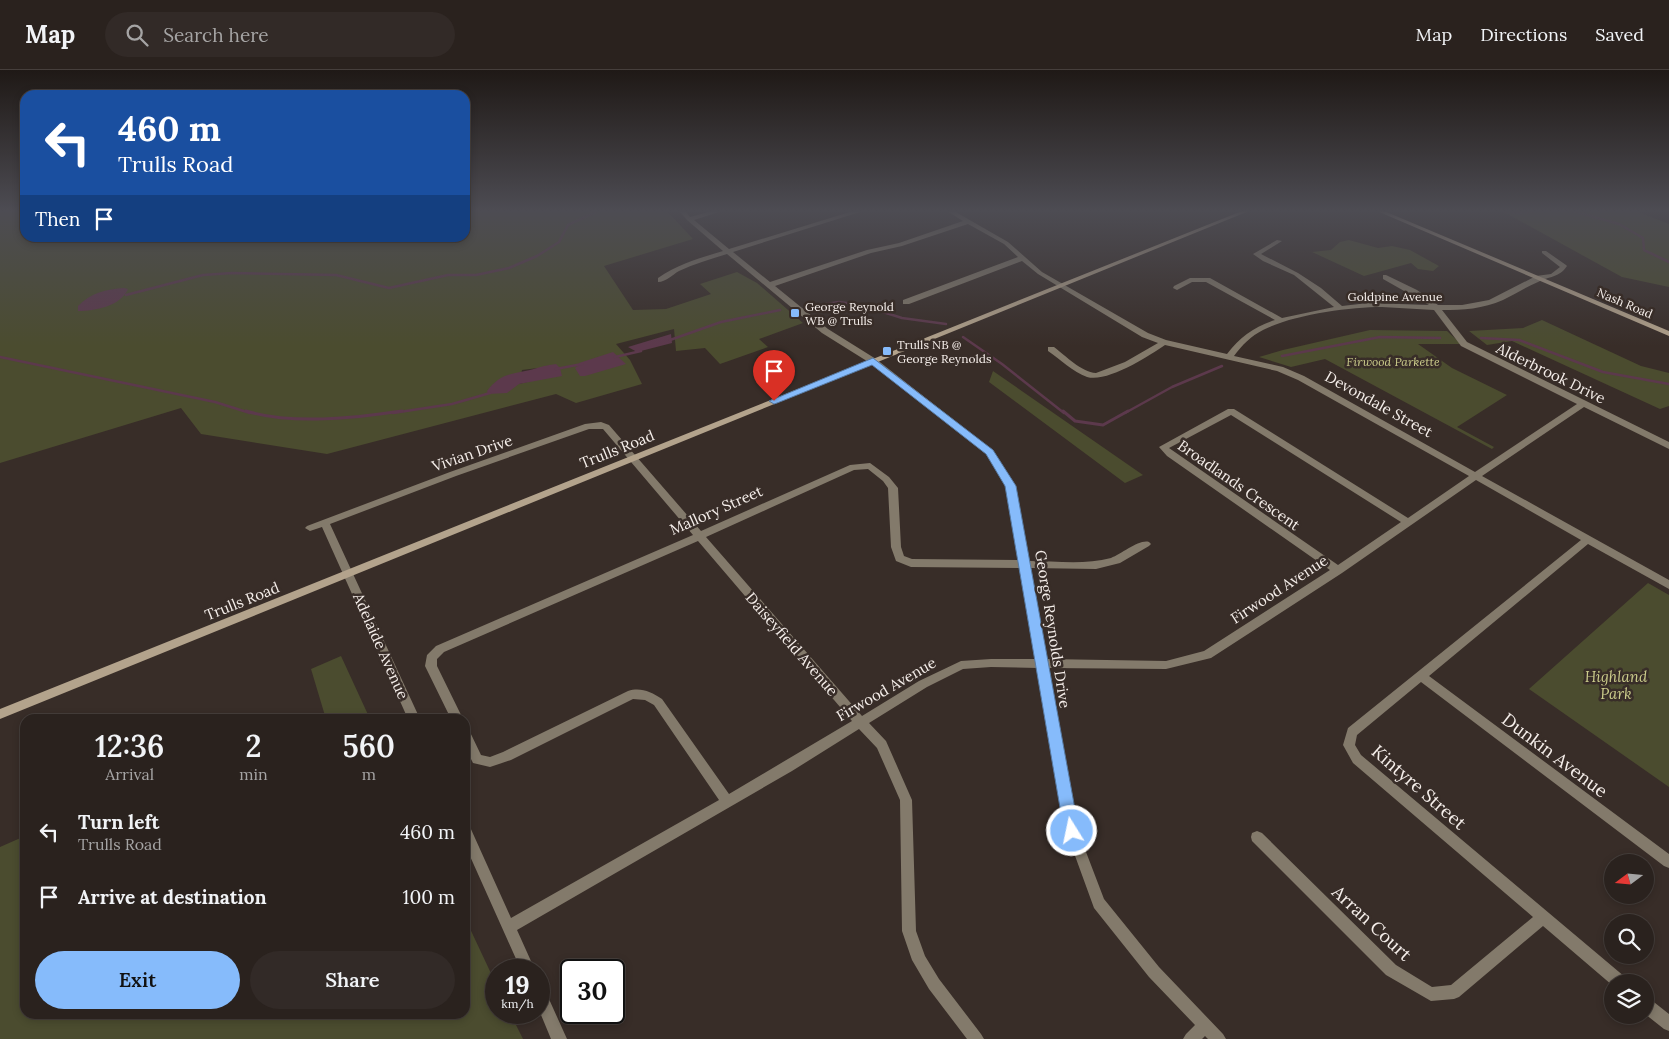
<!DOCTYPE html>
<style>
:root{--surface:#2a221e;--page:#322a27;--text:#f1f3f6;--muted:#a5a4a4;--line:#463f3c;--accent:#86bbfb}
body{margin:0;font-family:Lora,serif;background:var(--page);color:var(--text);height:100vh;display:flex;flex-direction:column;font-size:19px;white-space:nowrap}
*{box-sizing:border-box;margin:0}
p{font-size:16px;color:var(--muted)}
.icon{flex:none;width:28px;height:28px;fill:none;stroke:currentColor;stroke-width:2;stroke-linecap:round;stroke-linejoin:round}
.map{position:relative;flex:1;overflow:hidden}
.sheet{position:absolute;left:20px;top:644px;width:450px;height:305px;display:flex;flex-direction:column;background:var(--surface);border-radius:15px;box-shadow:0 2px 8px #0003,0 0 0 1px var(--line)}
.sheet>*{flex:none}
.top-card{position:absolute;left:20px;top:20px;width:450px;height:152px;border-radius:15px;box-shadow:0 2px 8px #0003,0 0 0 1px var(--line);background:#1a4fa0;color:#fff;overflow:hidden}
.needle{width:32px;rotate:254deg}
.controls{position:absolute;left:1604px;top:784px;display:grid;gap:10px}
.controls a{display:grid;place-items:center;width:50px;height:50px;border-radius:50%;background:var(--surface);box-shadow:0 2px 8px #0003,0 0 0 1px var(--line);font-size:25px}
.speed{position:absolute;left:485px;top:889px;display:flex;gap:10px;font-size:25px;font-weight:700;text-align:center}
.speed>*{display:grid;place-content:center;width:65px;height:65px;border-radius:50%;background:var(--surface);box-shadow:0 2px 8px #0003,0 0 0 1px var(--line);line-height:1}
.speed small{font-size:12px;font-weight:400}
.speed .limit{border:2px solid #111;border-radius:8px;background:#fff;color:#111}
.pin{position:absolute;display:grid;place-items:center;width:42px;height:42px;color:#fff;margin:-51px -21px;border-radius:50% 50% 50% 0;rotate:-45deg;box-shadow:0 0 5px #0007}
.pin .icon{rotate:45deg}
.me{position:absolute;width:55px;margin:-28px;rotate:350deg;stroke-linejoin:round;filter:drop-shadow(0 0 4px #0008)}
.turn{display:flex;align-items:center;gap:18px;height:105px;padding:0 15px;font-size:22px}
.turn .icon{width:65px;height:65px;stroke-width:2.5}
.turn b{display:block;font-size:35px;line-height:42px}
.then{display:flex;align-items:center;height:48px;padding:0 15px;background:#0003;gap:10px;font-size:19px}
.eta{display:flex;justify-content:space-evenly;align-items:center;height:85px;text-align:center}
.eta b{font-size:30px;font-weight:600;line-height:35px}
.action{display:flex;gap:10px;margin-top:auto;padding:10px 15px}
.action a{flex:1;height:58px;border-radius:30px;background:var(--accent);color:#111;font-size:20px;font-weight:600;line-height:58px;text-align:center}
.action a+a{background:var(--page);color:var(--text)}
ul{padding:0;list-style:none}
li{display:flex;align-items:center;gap:15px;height:65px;padding:0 15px}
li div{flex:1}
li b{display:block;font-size:19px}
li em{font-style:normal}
header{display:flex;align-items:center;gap:30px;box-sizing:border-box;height:70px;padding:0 25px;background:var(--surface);border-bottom:1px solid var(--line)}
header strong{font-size:24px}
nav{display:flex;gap:28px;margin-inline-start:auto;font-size:18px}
.search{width:350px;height:45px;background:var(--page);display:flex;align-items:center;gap:12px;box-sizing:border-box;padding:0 18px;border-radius:28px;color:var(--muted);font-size:19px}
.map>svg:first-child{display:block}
.green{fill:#4b4c2f;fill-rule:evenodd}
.water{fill:#5c394c}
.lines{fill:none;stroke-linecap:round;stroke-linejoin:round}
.stream-far1{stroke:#5c394c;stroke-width:2.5}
.stream{stroke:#5c394c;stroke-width:3}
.street{fill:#837a6b;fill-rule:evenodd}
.secondary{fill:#b3a38c;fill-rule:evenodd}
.route{fill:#86bbfb;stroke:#577aa3}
.poi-dot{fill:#86bbfb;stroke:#382d28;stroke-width:2}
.labels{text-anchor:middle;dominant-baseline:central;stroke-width:5;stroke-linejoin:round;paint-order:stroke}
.far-street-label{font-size:12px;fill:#f5eeea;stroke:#382d28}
.far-poi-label{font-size:12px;fill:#f5eeea;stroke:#382d28;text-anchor:start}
.far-park-label{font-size:12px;font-style:italic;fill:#cbcc8b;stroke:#382d28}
.street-label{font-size:15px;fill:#f5eeea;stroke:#382d28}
.park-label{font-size:15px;font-style:italic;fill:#cbcc8b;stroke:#382d28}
.near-street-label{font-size:18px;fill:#f5eeea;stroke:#382d28}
</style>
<header>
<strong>Map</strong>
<div class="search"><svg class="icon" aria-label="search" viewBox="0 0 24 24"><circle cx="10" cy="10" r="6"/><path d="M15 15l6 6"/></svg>Search here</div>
<nav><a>Map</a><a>Directions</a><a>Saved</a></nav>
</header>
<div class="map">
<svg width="1669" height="969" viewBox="0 0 1669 969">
<rect width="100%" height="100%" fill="#382d28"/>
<path class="green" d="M0,141H25V168H465V141H667L693,169L604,196L633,240L666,239L711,224L700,214L737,202L757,213L803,253L759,269L768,277L720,294L705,278L676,281L674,259L616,274L630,290L642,314L576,333L556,324L327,384L201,364L181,338L0,393ZM538,298L540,309L519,314L522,300Z
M1502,141H1636L1669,154V217L1622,207Z
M1349,170L1378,178L1392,176L1410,180L1439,196L1433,201L1418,199L1411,193L1364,206L1312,182L1331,180L1340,172Z
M1542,250L1641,296L1669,303V336L1660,339L1512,271L1487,275L1469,261L1523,258Z
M1370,260L1447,261L1461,274H1418L1452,298L1507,325L1457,357L1494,377L1492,379L1325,289L1291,297L1259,287L1283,280Z
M993,301L1143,405L1125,413L989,312Z
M1648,513L1669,525V717L1529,619Z
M341,586L370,649H326L311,599Z
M25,766V944H465V848L496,914V942L510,943L523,969H0V777Z"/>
<path class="water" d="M124,218L128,219C121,236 95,241 78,241V236C91,223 106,219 124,218Z
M671,264L672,273L637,282L628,277Z
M613,282L626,294L585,306H580L575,298L579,295V293Z
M556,294L560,298L562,306L519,314L507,323L488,324L487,321C503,300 516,305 537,298C544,296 548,295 556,294Z"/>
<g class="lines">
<path class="stream-far1" d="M1501,141L1520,143L1533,141
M1573,141L1619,154L1643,168L1644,180L1669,192
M126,225L203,205L232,203L336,205L389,218L448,205H476L509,198L537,186L559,172L568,155L598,141
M814,236L839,232L861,235L902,248L946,254
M963,267L1002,294L1064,343
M1481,268L1519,270L1603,302L1669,314
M670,270L721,252L780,240
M1282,286L1380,267L1440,268
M0,287L215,332L250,343
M615,287L641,281
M556,299L582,294
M393,343L452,334L490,323
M1125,343L1172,317L1222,296"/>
<path class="stream" d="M246,341C292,355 355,348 402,341
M1063,341L1075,351L1103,355L1128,341"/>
<path class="street" d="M679,141H685L690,147L712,141H720L719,142L694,150L729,179L853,141H861L860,142L733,182L770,212L867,180L899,173L963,151L947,141H954L1008,172L1042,202L1148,263L1166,270L1227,284C1240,267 1254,257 1275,250L1206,212H1192L1177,220L1173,218L1174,216L1190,208H1210L1282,248L1334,237L1294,205L1263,191L1253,184L1277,170L1282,171L1261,184L1298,203L1321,218L1342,236L1368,233L1429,235L1383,209V205H1386L1417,220L1438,235H1462L1489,230L1536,206L1551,204L1560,197L1542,183V181H1546L1566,195L1567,196C1559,208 1549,206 1538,212C1526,217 1515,224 1503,230C1483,239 1463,240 1442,240L1467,272L1669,372V379L1584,337L1482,406L1669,510V519L1588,474L1429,606L1669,784V798L1664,796L1421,612L1357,665L1355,675L1361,685L1625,907L1627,912H1612V915L1543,856L1459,927L1454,929L1431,931L1386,905L1252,771L1251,767L1252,763L1257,761L1262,763L1396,895L1432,917L1451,915L1533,847L1353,693L1343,675L1348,658L1581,470L1476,410L1342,503L1211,588L1166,599L1049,598L1078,761L1104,829L1159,897L1223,964L1226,969H1208L1205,966L1202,969H1183L1186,964L1195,955L1149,907L1094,838L1066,761L1038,598L991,597L963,599L927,617L869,653L886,671L912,730L916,861L925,886L939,909L981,964L984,969H967L929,919L912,890L902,861L900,730L877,678L859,659L792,701L517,860L535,900H521L465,775V755L470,757L511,848L719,730L654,635L645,630L633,629L511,690L490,697L473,693L465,677V659L469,660L481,685L490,687L503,682L628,621C641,617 651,622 662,629L729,724L852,651L698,471L444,582L437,589V596L463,649H451L425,596L427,585L436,576L693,465L603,359H589L456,406L330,454L420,649H408L322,457L310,461L305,458L307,456L450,402L585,354L601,352L609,355L701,461L850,395L870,393L889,407L898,418L901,477L904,486L912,489L1019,490L1006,416L986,384L870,293L822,263L727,184C711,189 694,194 679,201C672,205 666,212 658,212V208C678,194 700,188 723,181L687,150ZM968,154L1004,174L1018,187L903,230V234H909L1022,191L1038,204L1142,267L1158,273L1125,292L1096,303C1081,302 1066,286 1054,277H1048V281C1060,289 1073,302 1087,307C1107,313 1149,286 1165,275L1277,301L1298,310L1469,406L1408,448L1234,339H1228L1159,377L1167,386L1330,500L1204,581L1166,591L1047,589L1031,498L1096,499L1120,493L1149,476L1151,474L1149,472C1139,469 1122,484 1111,488C1085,495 1056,491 1029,491L1016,416L992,380L876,289L828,259L775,216L871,183L902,176ZM1382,237L1434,240L1461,276L1577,334L1475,402L1304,306L1283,297L1234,286C1242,275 1251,266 1263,260C1292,245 1349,237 1382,237ZM1231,345L1401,452L1338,495L1169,378ZM868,399L883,411L888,418L891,477L896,491L911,497L1020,498L1036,589H991L961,591L919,611L862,646L706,467L854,400Z
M539,916L544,918L567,969H551L539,940Z
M1645,927L1650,929L1669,944V961L1664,959L1645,944Z"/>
<path class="secondary" d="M1242,141H1249L0,649V639Z
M1377,141H1384L1669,261V266Z"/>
</g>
<linearGradient id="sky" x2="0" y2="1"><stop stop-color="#1f1916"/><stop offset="0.51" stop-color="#4d4c53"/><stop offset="1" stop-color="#4d4c53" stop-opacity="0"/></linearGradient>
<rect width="1669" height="276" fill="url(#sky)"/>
<path class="route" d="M873,288L993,380L1016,416L1079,761L1077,766L1072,768L1066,766L1064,761L1005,416L986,384L872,295L777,333L774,334L769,331Z"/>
<g class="poi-dot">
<rect x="790" y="238" width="10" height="10" rx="2.5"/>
<rect x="882" y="276" width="10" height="10" rx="2.5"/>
</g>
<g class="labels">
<g class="far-street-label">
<text x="1395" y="226">Goldpine Avenue</text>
<text transform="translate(1625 233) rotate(23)">Nash Road</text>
</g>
<g class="far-poi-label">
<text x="805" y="236">George Reynold<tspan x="805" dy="14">WB @ Trulls</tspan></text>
<text x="897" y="274">Trulls NB @<tspan x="897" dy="14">George Reynolds</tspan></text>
</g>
<g class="far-park-label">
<text x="1393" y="291">Firwood Parkette</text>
</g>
<g class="street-label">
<text transform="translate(1551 303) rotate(26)">Alderbrook Drive</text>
<text transform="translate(1379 334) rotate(29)">Devondale Street</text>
<text transform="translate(617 379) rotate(-22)">Trulls Road</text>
<text transform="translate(472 383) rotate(-19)">Vivian Drive</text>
<text transform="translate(1239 415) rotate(35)">Broadlands Crescent</text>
<text transform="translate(716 440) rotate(-24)">Mallory Street</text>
<text transform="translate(1279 519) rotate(-33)">Firwood Avenue</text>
<text transform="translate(242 531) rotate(-22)">Trulls Road</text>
<text transform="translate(1053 559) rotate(81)">George Reynolds Drive</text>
<text transform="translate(792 574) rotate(49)">Daiseyfield Avenue</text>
<text transform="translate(381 576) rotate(66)">Adelaide Avenue</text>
<text transform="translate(886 619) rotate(-30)">Firwood Avenue</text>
</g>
<g class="park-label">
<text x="1616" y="606">Highland<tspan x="1616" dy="17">Park</tspan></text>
</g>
<g class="near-street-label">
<text transform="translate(1555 685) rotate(37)">Dunkin Avenue</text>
<text transform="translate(1419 717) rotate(41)">Kintyre Street</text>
<text transform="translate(1372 853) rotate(43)">Arran Court</text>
</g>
</g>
</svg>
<div class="controls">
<a><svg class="needle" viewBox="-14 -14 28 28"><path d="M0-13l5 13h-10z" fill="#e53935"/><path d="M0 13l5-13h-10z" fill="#a5a4a4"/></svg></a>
<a><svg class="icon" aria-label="search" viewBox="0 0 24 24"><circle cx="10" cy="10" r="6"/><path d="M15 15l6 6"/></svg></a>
<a><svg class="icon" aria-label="layers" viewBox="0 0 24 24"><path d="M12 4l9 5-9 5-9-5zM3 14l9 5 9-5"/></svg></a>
</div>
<div class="speed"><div>19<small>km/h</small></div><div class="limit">30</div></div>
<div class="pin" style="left:774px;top:331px;background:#d93025"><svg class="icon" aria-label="arrive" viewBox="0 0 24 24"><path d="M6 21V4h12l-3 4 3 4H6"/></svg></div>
<svg class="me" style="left:1072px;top:761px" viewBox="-20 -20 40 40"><circle r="17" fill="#86bbfb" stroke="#fff" stroke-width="3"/><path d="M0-11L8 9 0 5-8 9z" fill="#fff"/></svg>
<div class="top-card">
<div class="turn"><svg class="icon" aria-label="left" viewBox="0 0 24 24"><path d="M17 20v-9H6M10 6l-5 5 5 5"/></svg><div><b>460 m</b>Trulls Road</div></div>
<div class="then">Then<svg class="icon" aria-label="arrive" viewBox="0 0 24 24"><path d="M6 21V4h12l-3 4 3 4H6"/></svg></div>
</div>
<section class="sheet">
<div class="eta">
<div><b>12:36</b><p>Arrival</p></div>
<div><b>2</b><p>min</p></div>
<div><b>560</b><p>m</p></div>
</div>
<ul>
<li><svg class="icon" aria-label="left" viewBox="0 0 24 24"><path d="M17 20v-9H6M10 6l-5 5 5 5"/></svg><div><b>Turn left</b><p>Trulls Road</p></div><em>460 m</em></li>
<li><svg class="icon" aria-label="arrive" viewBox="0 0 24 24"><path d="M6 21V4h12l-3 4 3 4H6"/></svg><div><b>Arrive at destination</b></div><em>100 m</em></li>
</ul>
<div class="action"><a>Exit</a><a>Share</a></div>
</section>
</div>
